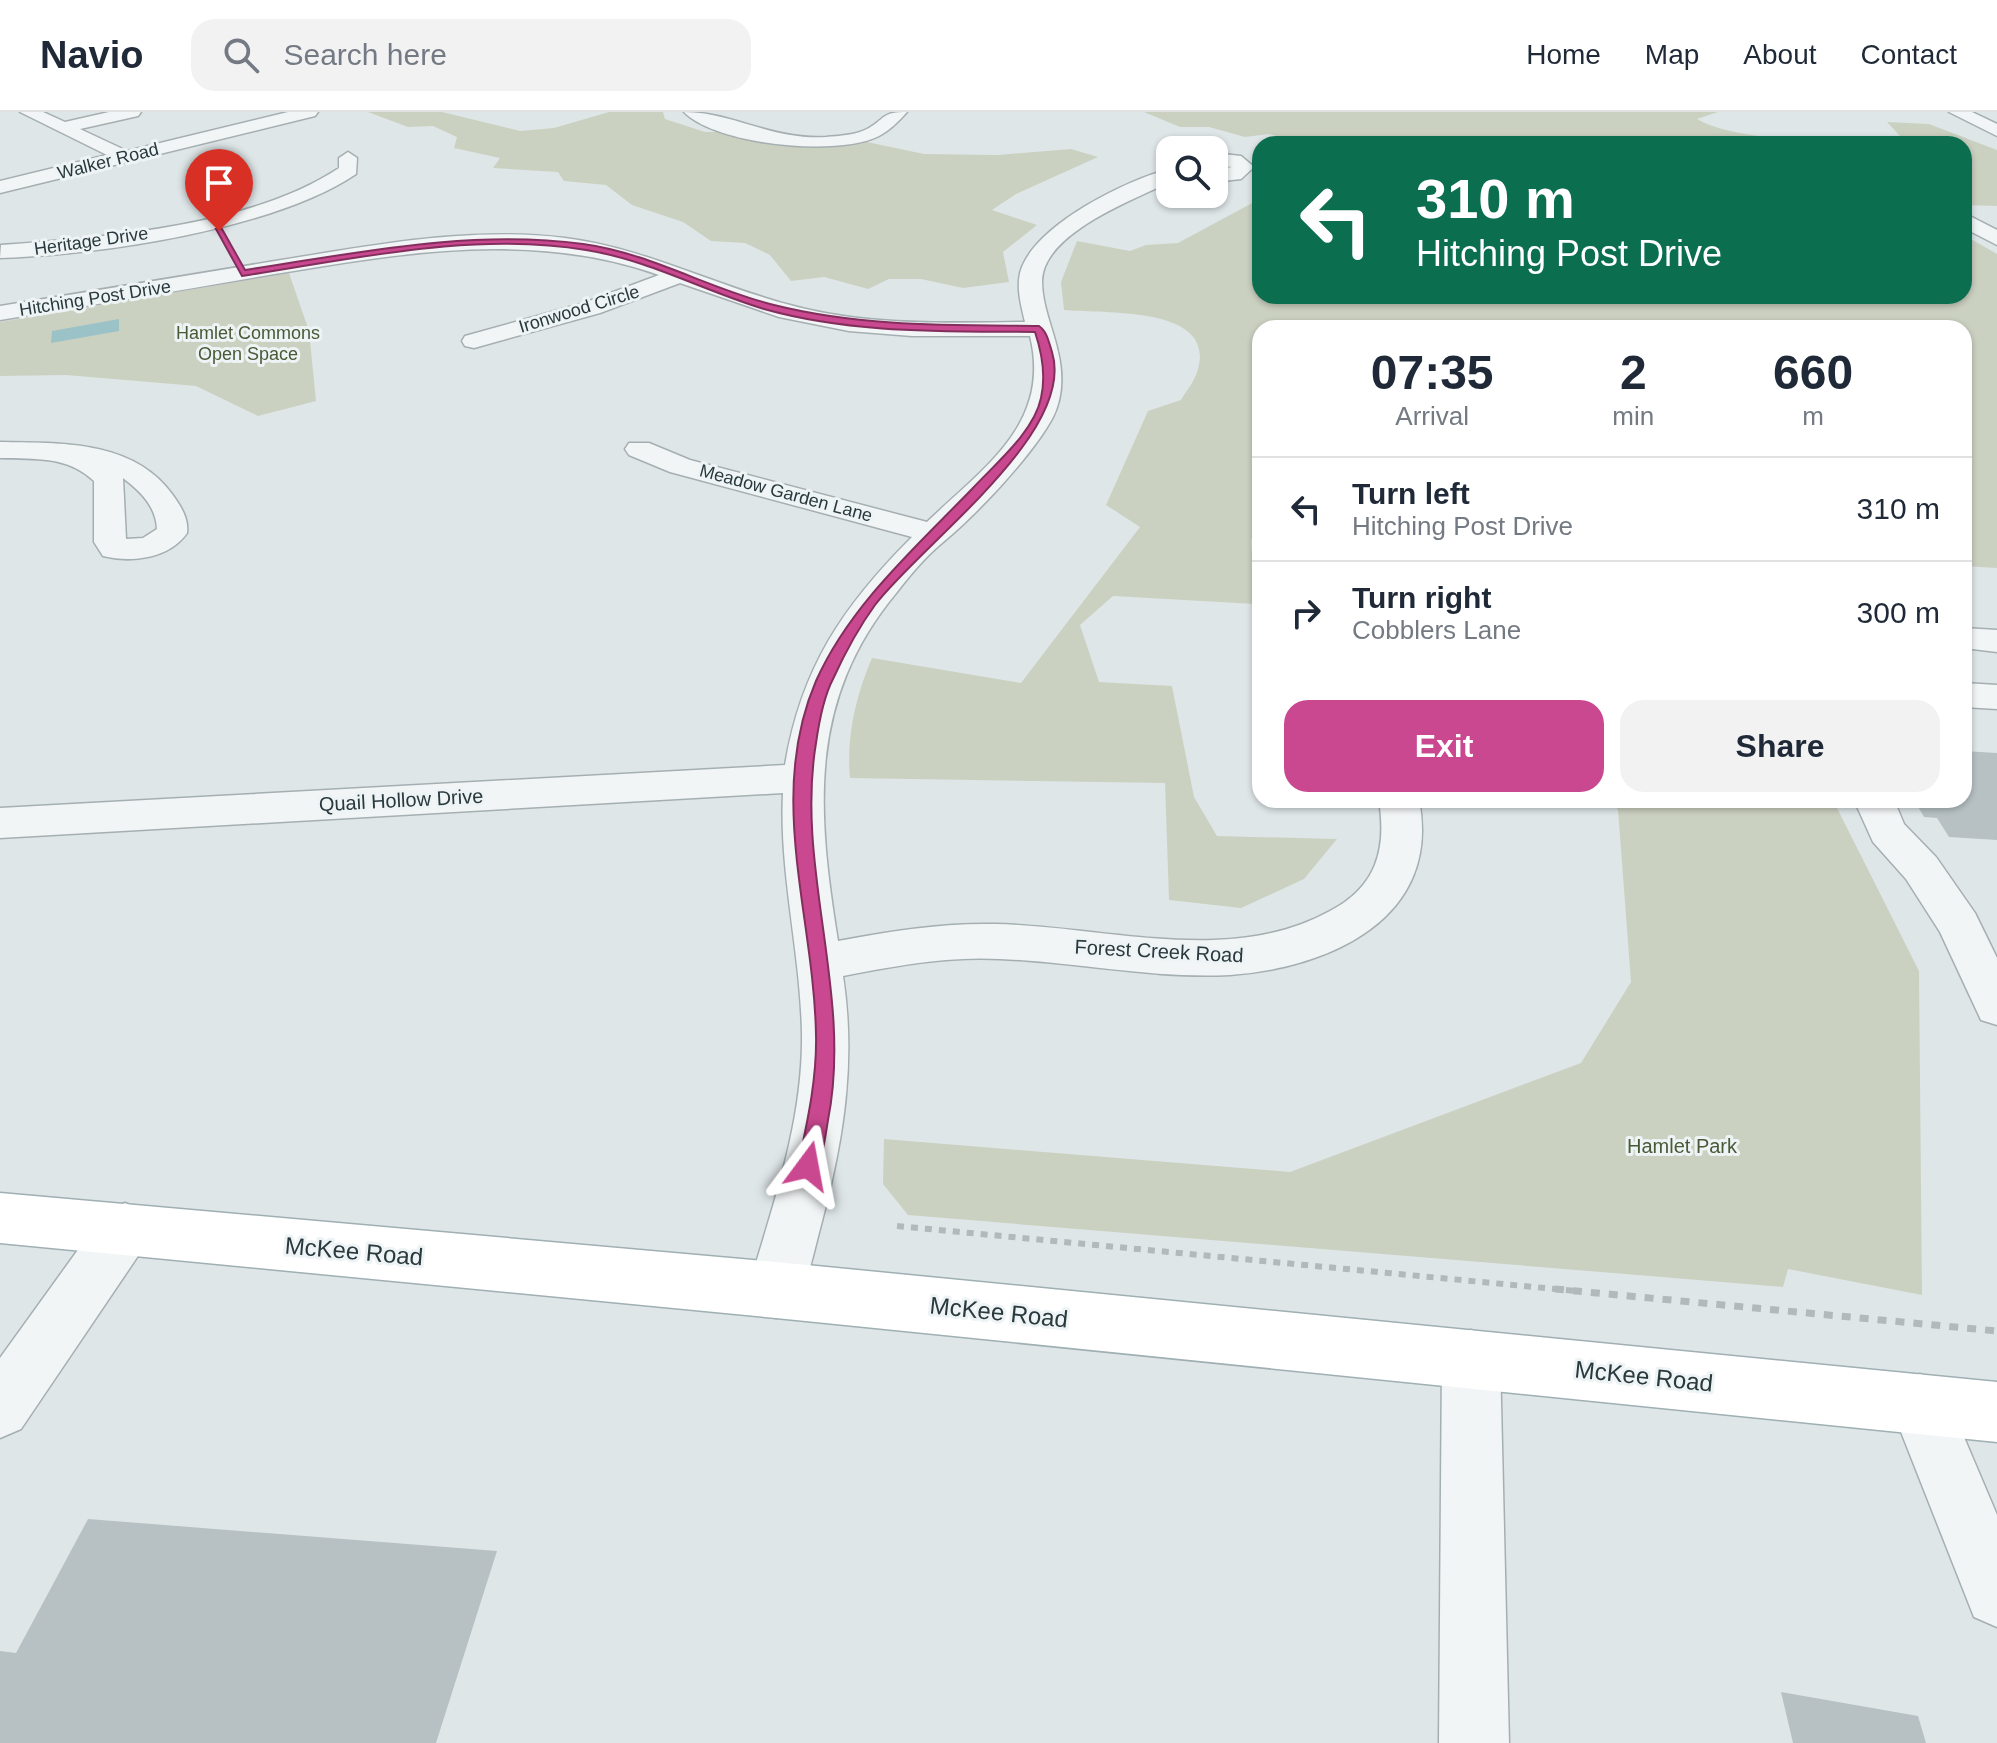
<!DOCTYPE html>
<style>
:root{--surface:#fff;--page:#f2f2f3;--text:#1f2937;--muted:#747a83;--line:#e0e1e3;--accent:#c9488f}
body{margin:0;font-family:Helvetica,sans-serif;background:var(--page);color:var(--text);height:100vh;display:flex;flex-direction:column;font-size:30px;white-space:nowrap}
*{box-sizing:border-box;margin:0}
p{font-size:26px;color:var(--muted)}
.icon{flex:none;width:44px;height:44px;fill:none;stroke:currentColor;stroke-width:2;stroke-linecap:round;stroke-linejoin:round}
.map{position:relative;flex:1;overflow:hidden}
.panel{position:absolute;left:1252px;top:208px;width:720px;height:488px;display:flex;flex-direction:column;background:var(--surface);border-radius:24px;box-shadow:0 2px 6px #0004}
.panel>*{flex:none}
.top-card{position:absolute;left:1252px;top:24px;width:720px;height:168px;border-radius:24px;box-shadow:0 2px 6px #0004;background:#0b6e4f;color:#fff;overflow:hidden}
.tools{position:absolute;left:1156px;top:24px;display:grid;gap:16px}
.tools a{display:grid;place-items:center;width:72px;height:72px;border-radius:16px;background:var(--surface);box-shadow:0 2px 6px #0004;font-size:40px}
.pin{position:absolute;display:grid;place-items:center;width:68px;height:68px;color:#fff;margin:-82px -34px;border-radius:50% 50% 50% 0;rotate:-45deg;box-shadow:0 0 8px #0007}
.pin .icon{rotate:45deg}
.me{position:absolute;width:88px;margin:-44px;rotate:13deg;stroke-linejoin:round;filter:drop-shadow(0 0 6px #0008)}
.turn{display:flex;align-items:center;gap:28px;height:168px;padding:0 32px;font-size:36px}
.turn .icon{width:104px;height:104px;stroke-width:2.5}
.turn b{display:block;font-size:56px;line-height:68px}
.eta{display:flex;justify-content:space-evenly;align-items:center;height:136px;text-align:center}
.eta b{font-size:48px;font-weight:600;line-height:56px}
.primary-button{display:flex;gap:16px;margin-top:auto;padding:16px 32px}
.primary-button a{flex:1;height:92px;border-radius:24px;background:var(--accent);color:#fff;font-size:32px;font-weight:600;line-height:92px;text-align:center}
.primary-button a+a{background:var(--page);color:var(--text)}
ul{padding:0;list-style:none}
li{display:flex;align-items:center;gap:24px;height:104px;padding:0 32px;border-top:2px solid var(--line)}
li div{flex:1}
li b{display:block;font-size:30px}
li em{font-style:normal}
header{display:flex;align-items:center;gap:48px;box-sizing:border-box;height:112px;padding:0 40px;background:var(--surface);border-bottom:2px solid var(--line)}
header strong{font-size:38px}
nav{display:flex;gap:44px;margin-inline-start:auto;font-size:28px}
.search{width:560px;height:72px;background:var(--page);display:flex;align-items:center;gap:20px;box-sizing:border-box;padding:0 28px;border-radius:24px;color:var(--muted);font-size:30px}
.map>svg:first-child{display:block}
.green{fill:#cbd1c1}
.water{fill:#9bc2c7}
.building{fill:#b7c1c4}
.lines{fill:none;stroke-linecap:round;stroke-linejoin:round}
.minor-casing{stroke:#a5afb2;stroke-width:3}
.major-casing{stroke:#9fafb3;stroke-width:3}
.path-far1{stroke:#b2b9bb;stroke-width:6;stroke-dasharray:7 7;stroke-linecap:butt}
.path{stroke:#b2b9bb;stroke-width:7;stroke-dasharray:9 9;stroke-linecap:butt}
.minor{fill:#f2f5f6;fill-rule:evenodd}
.major{fill:#fff;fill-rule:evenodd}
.route{fill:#c9488f;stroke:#832f5d;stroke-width:2}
.labels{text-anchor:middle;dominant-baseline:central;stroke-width:6;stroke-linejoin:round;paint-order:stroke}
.far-street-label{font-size:18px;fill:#29393e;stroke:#eef4f5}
.far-park-label{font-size:18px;fill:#4b5936;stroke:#eef4f5}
.street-label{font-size:20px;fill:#29393e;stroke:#eef4f5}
.park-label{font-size:20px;fill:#4b5936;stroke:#eef4f5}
.near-street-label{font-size:24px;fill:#29393e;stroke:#eef4f5}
</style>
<header>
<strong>Navio</strong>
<div class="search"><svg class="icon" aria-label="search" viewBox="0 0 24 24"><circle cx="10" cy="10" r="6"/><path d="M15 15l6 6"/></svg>Search here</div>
<nav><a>Home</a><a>Map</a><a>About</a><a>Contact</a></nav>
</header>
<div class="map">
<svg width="1997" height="1631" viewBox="0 0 1997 1631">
<rect width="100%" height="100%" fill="#dfe6e8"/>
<path class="green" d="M368,0H442L520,19L554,16L609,0H663L665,7L705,20H726L771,33L798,35L862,29L924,42L997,43L1071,37L1098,45L1016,82L992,98L1037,113L1003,140L1009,170L963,176L921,167H889L868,177L824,165L791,169L770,143L745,131L711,129L683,110L632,93L606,73L564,69L558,60L493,56L500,46L454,36L457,25L433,14L408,15Z
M1144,0H1718L1697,7C1735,30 1856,34 1900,24L1887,10L1929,12L1997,38V94L1964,93V32H1294L1296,29L1269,22L1245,25L1209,15H1180Z
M1256,89H1260V184H1964V123L1997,142V456L1964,454V216H1260V426L1251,427L1255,492L1113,484L1080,513L1099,570L1172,574L1194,685L1217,724L1337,727L1304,767L1241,796L1169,788L1165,671L850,666C846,625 856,583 872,546L1021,571L1140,415L1106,393L1148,299L1181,288C1186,279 1194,270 1197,260C1220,192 1099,202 1064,198L1061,170L1077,129L1130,139L1146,133L1178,131Z
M289,161L309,219L316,289L258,304L196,274L66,263L0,264V210Z
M1612,688H1833L1919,859L1922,1183L1788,1157L1783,1175L908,1103L883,1072L884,1027L1290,1060L1581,951L1631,870L1618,698Z"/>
<path class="water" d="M119,207V219L51,231L52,219Z"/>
<path class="building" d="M1964,639L1997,641V728L1949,725L1937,706L1924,705L1914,688H1964Z
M88,1407L497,1439L436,1631H0V1539L16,1541Z
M1781,1580L1918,1604L1926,1631H1793Z"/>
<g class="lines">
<defs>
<path id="minor" d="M20,0H43L65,10L109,0H141L138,4L80,17L127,39L288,0H318L315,4L0,81V69L107,43Z
M684,0C732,0 771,28 826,25C839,24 857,23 869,16C887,5 882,0 907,0C900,8 889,19 879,24C838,45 716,33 684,0Z
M1949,0H1972L1997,12V24Z
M348,40L357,46L356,62C275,117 99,143 0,146L1,133C106,125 250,115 339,56V46Z
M1214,41L1241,44L1254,55L1241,67L1214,70V58L1232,55L1214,53Z
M1170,57V70C1133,88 1043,121 1042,169C1042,194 1053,216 1058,240C1063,261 1063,285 1053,305C1033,343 975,404 942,431C925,445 910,463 897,480C807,588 817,699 838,829C890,819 942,811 995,812C1105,814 1228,855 1330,799C1376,775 1387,738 1379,688H1419C1442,806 1330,856 1230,863C1153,867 1077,850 1000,847C947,844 895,854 843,864C856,949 844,1026 822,1109C814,1139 808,1169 796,1198L776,1206L756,1198L748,1178C772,1095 803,1011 802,923C801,842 779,762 783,681L0,726V696L785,653C801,556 843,494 912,425L670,360L629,343L625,337L629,331H649L690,348L927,410C983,356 1052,312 1030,224H912L849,219L779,205L680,171L600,201L474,236L465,234L462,229L465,224L584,191L659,163C527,116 391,143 257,165C172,180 86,194 0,208V194C92,179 184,164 275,149C370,134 469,114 565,126C645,136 713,173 790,193C866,214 947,211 1025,210C1021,193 1015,172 1022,155C1040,111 1126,68 1170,57Z
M1964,101L1997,118V133L1964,116Z
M0,330C60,331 133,328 172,382C180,393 189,406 187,421C169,447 131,451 103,444L94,430V369C68,344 35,347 0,346ZM123,366C140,379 156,394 157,417L143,426L126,427Z
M1964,516L1997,518V540L1964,536Z
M1964,571L1997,573V597L1964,595Z
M1854,688H1894L1904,712L1936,745L1975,801L1997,846V913L1981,908L1940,820L1906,767L1873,730Z
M125,1091L144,1099L152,1117L144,1135L21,1317L0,1326V1246L106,1099Z
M1471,1218L1492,1226L1500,1247L1509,1631H1439L1442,1247L1450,1226Z
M1920,1262L1941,1271L1997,1403V1515L1974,1505L1890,1292L1899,1271Z"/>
<path id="major" d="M0,1081L776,1150L1997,1270V1330L776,1206L0,1131Z"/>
</defs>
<use href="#minor" class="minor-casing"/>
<use href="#major" class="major-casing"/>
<path class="path-far1" d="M897,1114L1576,1179"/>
<path class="path" d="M1555,1177L1997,1219"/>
<use href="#minor" class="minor"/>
<use href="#major" class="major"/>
</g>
<path class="route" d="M216,117H222L245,158C357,141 470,117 583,132C650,141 709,177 774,193C862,215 950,213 1039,214C1047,219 1049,231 1052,240C1077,321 920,433 875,493C859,515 844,543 833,567C823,586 819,610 816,631C795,757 853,882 828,1008C825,1026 823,1045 816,1061L808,1064L801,1061L798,1054C807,1011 817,968 816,923C814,804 766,685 816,569C850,493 915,436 972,377C995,352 1034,320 1041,286C1046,264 1042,241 1035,220C944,219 853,222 764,197C704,179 649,148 586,138C473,119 354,147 242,164Z"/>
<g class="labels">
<g class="far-street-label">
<text transform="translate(108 49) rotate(-14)">Walker Road</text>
<text transform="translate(91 129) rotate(-8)">Heritage Drive</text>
<text transform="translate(95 186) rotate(-9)">Hitching Post Drive</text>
<text transform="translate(579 197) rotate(-17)">Ironwood Circle</text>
<text transform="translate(786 381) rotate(15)">Meadow Garden Lane</text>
</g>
<g class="far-park-label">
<text x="248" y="221">Hamlet Commons<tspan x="248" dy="21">Open Space</tspan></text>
</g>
<g class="street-label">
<text transform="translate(401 688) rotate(-3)">Quail Hollow Drive</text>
<text transform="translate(1159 839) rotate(3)">Forest Creek Road</text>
</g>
<g class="park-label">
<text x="1682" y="1034">Hamlet Park</text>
</g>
<g class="near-street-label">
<text transform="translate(354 1139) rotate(5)">McKee Road</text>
<text transform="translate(999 1200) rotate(6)">McKee Road</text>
<text transform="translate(1644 1264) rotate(6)">McKee Road</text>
</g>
</g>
</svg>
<div class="tools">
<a><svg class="icon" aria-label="search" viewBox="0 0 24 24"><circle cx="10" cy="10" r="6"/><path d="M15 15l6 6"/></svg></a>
</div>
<div class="pin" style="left:219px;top:119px;background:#d93025"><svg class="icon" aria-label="arrive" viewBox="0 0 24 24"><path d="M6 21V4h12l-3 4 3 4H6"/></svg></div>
<svg class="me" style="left:808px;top:1054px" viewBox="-20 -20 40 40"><path d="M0-17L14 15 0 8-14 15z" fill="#c9488f" stroke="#fff" stroke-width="4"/></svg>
<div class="top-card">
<div class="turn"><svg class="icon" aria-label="left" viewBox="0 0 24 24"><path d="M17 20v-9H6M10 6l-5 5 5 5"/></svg><div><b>310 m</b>Hitching Post Drive</div></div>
</div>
<section class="panel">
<div class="eta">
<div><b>07:35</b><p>Arrival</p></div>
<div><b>2</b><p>min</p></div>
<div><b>660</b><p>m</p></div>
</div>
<ul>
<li><svg class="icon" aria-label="left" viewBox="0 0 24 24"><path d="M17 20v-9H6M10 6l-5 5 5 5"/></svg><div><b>Turn left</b><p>Hitching Post Drive</p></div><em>310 m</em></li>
<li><svg class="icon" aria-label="right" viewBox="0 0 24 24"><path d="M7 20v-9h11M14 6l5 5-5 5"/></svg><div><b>Turn right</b><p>Cobblers Lane</p></div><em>300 m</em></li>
</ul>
<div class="primary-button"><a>Exit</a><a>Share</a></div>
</section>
</div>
